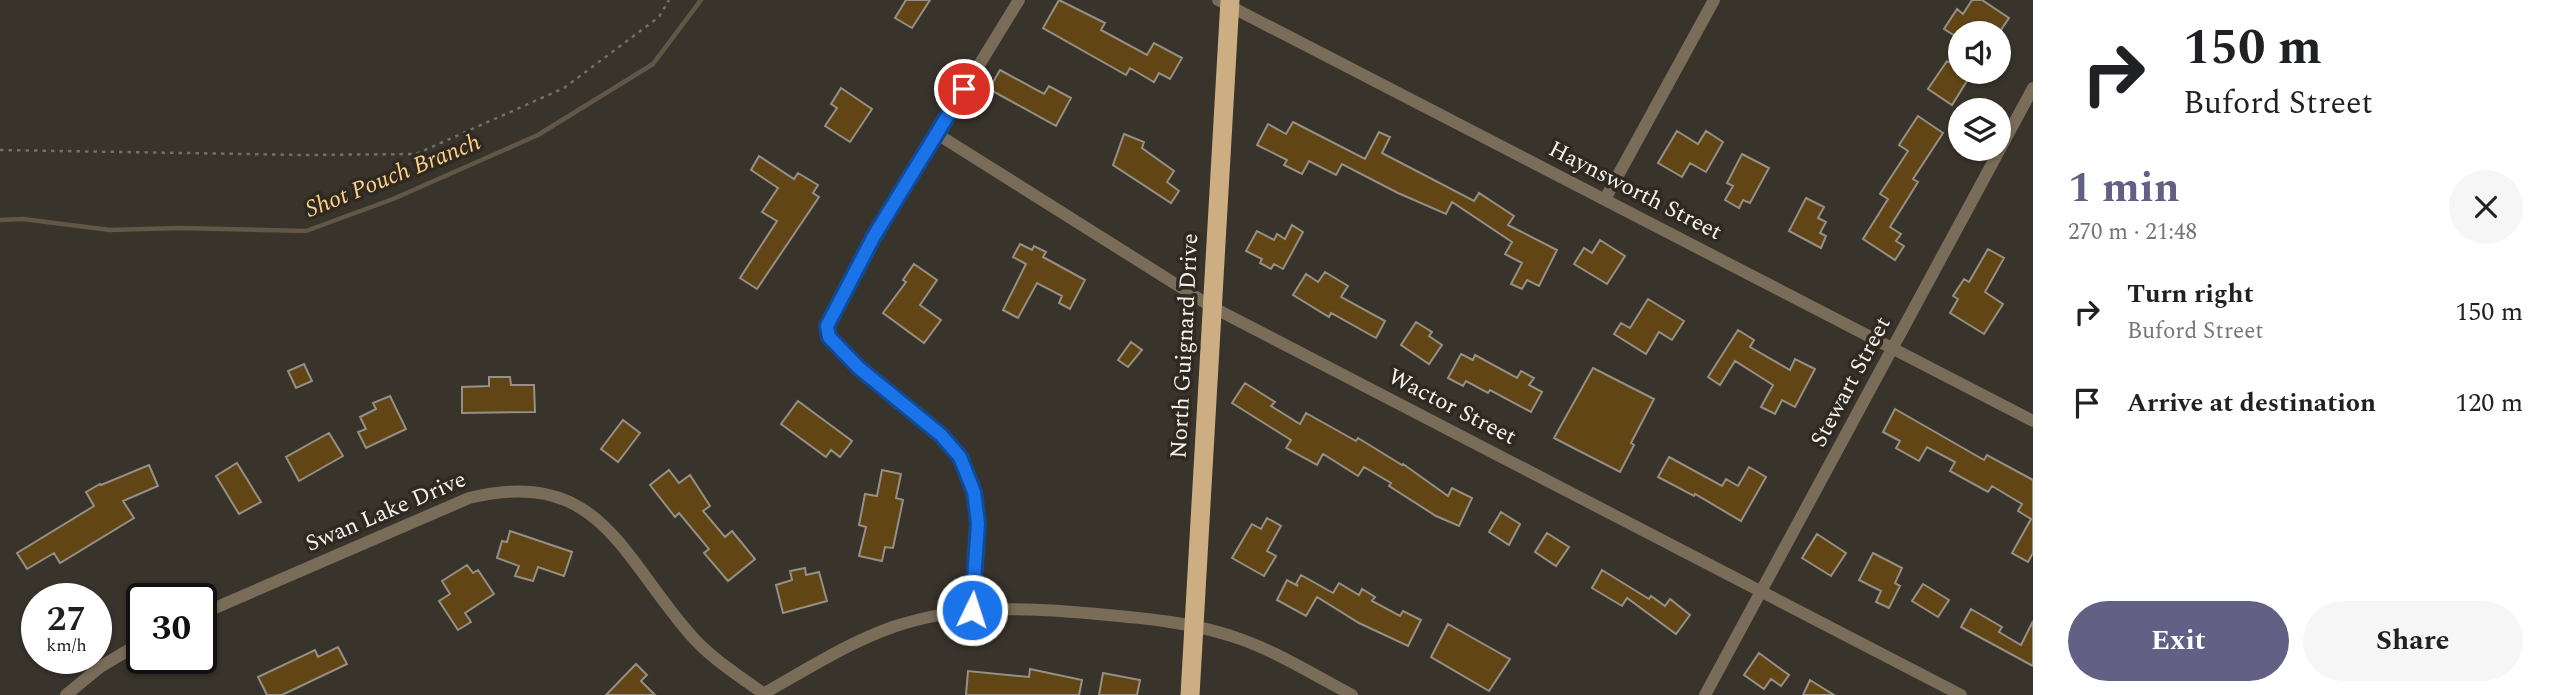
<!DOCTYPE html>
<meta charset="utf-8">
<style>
:root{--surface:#fff;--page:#f6f6f6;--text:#202124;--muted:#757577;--accent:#626084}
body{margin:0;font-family:Spectral,serif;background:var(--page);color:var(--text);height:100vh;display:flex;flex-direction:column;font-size:26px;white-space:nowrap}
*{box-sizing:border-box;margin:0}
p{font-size:23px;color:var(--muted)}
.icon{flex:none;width:38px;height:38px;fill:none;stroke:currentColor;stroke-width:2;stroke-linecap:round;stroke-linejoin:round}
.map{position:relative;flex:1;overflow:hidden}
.side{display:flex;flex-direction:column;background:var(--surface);width:525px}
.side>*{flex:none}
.hud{background:#fff;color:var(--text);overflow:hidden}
.controls{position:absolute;left:1948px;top:21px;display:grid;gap:14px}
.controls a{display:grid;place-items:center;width:63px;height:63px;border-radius:50%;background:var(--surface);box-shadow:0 2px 5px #0004;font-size:35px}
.speed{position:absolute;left:21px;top:583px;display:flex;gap:14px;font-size:35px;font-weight:700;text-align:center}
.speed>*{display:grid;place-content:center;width:91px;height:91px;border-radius:50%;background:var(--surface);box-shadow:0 2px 5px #0004;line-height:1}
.speed small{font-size:18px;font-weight:400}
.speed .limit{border:4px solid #111;border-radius:10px;background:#fff;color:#111}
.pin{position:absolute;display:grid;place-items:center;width:60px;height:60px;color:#fff;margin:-30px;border:4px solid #fff;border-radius:50%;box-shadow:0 2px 7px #0007}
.me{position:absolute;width:77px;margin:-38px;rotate:4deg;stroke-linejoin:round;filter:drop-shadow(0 0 5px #0008)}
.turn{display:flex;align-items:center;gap:24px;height:147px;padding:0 35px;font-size:32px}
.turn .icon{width:91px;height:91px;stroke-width:2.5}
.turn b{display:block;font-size:49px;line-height:60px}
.round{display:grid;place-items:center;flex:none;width:74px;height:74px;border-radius:37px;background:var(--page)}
.head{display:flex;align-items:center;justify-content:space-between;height:119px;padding:0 35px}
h1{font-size:42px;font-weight:700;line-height:52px;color:var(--accent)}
.button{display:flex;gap:14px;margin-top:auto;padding:14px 35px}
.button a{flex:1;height:80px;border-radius:42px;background:var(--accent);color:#fff;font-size:28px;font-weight:700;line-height:80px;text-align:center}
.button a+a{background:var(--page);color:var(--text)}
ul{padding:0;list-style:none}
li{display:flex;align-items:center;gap:21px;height:91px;padding:0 35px}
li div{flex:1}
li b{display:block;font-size:26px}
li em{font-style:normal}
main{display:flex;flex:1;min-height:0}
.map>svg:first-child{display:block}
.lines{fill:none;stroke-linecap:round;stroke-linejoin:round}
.stream{stroke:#625747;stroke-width:4.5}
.building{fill:#614515;stroke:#958f85;stroke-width:2}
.path{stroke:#736e67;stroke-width:2.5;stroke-dasharray:3.5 5;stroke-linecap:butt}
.minor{stroke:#796c59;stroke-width:12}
.trunk{stroke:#ccae82;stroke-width:19}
.route-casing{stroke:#114b97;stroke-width:18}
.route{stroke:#1a73e8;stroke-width:12}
.labels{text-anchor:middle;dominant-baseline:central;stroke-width:7;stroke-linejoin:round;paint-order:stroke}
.street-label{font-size:23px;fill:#f6f3ee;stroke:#2e2921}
.water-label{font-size:24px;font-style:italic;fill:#ffd088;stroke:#2e2921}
</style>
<main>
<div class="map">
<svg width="2033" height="695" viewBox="0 0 2033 695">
<rect width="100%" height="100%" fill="#38332b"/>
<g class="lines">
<path class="stream" d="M0,220L23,219L110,230L179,228L306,231L393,199L538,135L653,64L701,0"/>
</g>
<path class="building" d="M906,0H930L912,28L895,18Z
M1059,0L1105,23L1101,30L1147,55L1154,43L1182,58L1170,79L1159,73L1154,82L1130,68L1126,75L1043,28Z
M1972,0H1982L2009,18L2001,30L1996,27L1992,33H1960V39L1944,29L1957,9L1963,14Z
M1947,61L1960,69V72L1970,76L1952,105L1928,89Z
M1000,70L1044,94L1049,86L1071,98L1056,126L989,89Z
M841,88L872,109L850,142L825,126L837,108L831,104Z
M1918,116L1943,133L1913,179L1918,182L1890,227L1901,234L1896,241L1904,246L1895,260L1863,239L1888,199L1880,194L1908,151L1899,145Z
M1293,122L1365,159L1379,132L1390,137L1382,153L1474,201L1479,193L1514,216L1508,225L1557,250L1539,286L1527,280L1522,289L1511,284L1522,263L1505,254L1512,242L1452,202L1446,214L1398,193L1342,164L1336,175L1309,161L1302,174L1284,165L1287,160L1257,145L1268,124L1286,134Z
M1677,131L1698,144L1706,131L1723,142L1706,172L1690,163L1682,177L1658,163Z
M1124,134L1144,142L1142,148L1174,171L1167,182L1179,191L1171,203L1113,165Z
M1742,154L1769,168L1750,203L1743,200L1739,208L1725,200L1733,186L1727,183Z
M759,156L794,179L798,173L818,185L813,193L819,197L757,289L740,278L777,221L762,212L778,188L751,170Z
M1806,198L1824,207L1818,218L1826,222L1820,233L1826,236L1821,248L1789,231Z
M1292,225L1303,232L1283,269L1274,264L1271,269L1260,263L1262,259L1246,251L1257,231L1274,240L1277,234L1285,239Z
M1600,240L1625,256L1607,284L1574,264L1584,248L1592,253Z
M1020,244L1032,250L1034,246L1046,252L1043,257L1085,280L1070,309L1059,303L1062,296L1037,283L1018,318L1003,310L1026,264L1013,257Z
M1988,249L2004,258L1985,292L2003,304L1984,334L1950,313L1958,299L1953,296L1964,279L1969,282Z
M914,264L937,280L920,305L941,320L924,343L883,313L906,282L903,280Z
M1325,272L1348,286L1341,297L1385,321L1376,338L1331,313L1329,317L1293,295L1306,274L1318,282Z
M1648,299L1684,321L1672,340L1659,332L1646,354L1614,334L1621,323L1630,328Z
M1416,322L1432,332L1429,336L1442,345L1429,364L1401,345Z
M1738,330L1754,340L1750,347L1790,370L1795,359L1815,369L1795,407L1782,400L1775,414L1761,407L1773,385L1735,361L1720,385L1708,377Z
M1131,342L1142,350L1128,367L1118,360Z
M1461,354L1473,360L1475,355L1517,378L1521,371L1534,378L1529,385L1542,392L1531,412L1490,390L1488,393L1466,381L1463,386L1448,378Z
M304,364L312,381L296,388L288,371Z
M1593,368L1654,399L1631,443L1634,445L1620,472L1554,438Z
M489,377H510L511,385H534L535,412L462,413V387L489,386Z
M1245,383L1275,402L1271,406L1300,424L1306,413L1356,441L1358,438L1402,465L1403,464L1448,496L1452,488L1472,498L1459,526L1436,516L1389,486L1391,483L1364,467L1358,476L1323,454L1317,465L1286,448L1291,440L1232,403Z
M390,396L406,429L366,448L358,432L366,429L360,417L376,409L373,403Z
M798,401L852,441L840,457L831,450L826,457L781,424Z
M1895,409L1984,460L1987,455L2033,480V553L2028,562L2012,553L2031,519L2018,511L2022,504L1992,486L1988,492L1950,471L1955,462L1927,447L1919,461L1896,448L1900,441L1883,432Z
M623,420L640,433L618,462L601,449Z
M329,433L343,456L299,481L286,457Z
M1669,457L1722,486L1726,479L1738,486L1749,467L1766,477L1741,521L1695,494L1694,496L1658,477Z
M237,463L261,502L239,514L216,476Z
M149,465L158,486L123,501L134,518L60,563L54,553L27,569L17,553L94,506L86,492L100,484L101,485Z
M669,470L679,483L690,475L710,506L703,511L725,537L732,531L755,559L728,581L704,553L709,549L679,513L675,517L650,485Z
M882,470L901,474L896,498L903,500L893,548L885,547L882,561L859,556L866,527L859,525L865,494L877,496Z
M1501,512L1520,524L1509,545L1489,532Z
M1267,518L1281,526L1267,551L1276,556L1264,576L1232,558L1252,524L1261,529Z
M510,531L572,552L564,576L538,567L533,581L515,576L519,566L497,558L502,541L507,542Z
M1547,533L1569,547L1556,566L1535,552Z
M1817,534L1846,553L1831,576L1802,558Z
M1873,553L1902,568L1895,583L1900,586L1889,608L1876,602L1881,591L1859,580Z
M467,565L473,573L478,570L494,594L465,613L471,622L458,630L439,601L450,594L442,581Z
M805,568L806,575L819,572L827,601L783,613L776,585L792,580L790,571Z
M1602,570L1649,599L1651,596L1665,606L1670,599L1690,615L1676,634L1627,598L1622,606L1592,588Z
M1301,575L1333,593L1339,583L1359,595L1362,589L1375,597L1372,601L1400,616L1403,611L1421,620L1408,646L1359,623L1317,597L1306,616L1277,600L1287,580L1298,586L1296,584Z
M1923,584L1949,600L1938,617L1912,601Z
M1971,609L2002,627L1999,632L2021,645L2033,621V666L1961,627Z
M1448,624L1510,659L1489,691L1431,657Z
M338,647L347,664L282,695H267L258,677L315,650L318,657Z
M1759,653L1789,675L1781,686L1771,679L1764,689L1744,675Z
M636,664L647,675L641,681L655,695H606Z
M1030,669L1082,680L1079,695H966L968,671L1029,677Z
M1103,673L1140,680L1137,695H1099Z
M1810,680L1834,695H1803Z"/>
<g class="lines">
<path class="path" d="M0,150L305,155L416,154L564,88L659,17L669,0"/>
<path class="minor" d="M1218,0L2033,421
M937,134L1212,307L1961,695
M1605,199L1714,0
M972,610L978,523L974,492L960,457L941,435L859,368L829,337L827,326L874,236L1019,0
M201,614L469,498C598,467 619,552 689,633C710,658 738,675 764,694
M66,695L100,667L142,642
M761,695C804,671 847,643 893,627C963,603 1036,608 1108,615C1154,619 1200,624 1243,640C1281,654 1316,676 1352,695
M1705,695L2033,88"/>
<path class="trunk" d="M1190,695L1230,0"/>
</g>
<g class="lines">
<defs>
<path id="route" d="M964,89L874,236L827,326L829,337L859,368L941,435L960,457L974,492L978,523L972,610"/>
</defs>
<use href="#route" class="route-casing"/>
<use href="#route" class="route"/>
</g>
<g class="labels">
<g class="street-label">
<text transform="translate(1635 191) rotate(27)">Haynsworth Street</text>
<text transform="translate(1185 346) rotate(-87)">North Guignard Drive</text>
<text transform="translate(1851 382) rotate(-62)">Stewart Street</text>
<text transform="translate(1452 407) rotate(27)">Wactor Street</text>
<text transform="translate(386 512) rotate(-23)">Swan Lake Drive</text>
</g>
<g class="water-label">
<text transform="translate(393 176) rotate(-22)">Shot Pouch Branch</text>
</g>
</g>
</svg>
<div class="controls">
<a><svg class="icon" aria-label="sound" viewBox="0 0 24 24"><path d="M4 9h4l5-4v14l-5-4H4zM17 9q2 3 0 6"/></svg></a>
<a><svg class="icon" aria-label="layers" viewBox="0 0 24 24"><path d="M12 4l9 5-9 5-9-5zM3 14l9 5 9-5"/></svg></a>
</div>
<div class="speed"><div>27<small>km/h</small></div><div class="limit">30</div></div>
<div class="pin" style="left:964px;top:89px;background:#d93025"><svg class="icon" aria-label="arrive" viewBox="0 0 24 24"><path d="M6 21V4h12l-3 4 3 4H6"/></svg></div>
<svg class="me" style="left:972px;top:610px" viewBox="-20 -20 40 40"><circle r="17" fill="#1a73e8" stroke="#fff" stroke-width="3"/><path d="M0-11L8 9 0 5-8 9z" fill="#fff"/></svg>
</div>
<section class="side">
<div class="hud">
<div class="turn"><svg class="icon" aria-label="right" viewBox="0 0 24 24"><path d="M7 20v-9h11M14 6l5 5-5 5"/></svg><div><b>150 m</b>Buford Street</div></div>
</div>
<div class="head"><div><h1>1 min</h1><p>270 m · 21:48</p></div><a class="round"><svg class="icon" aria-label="close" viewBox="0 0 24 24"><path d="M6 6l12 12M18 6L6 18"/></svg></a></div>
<ul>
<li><svg class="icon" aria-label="right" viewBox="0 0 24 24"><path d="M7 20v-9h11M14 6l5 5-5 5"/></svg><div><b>Turn right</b><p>Buford Street</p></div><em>150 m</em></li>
<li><svg class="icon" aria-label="arrive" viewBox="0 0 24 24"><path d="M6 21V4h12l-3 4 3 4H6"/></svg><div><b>Arrive at destination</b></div><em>120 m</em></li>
</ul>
<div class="button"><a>Exit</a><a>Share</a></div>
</section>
</main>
